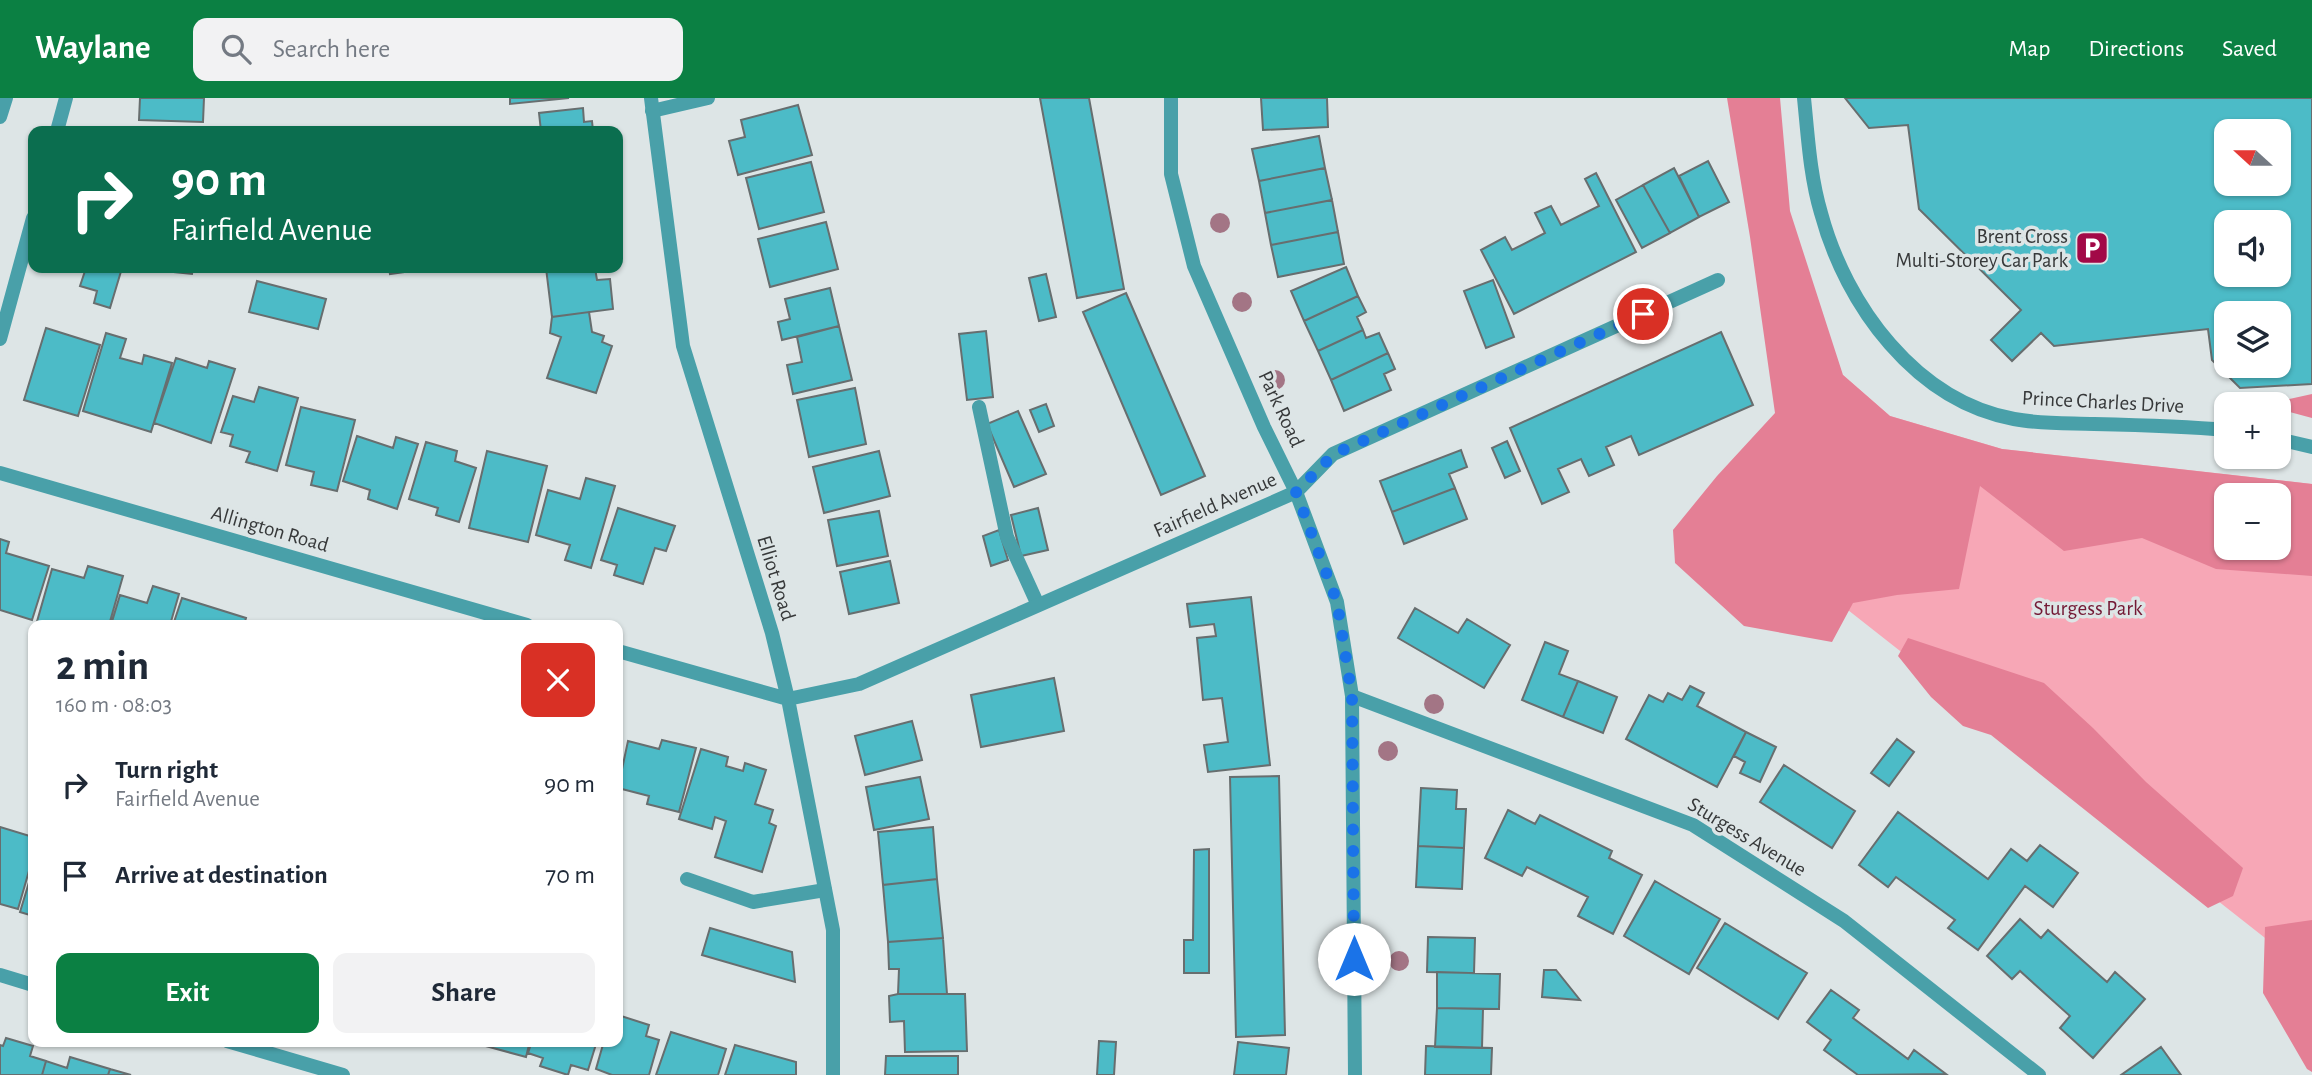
<!DOCTYPE html>
<meta charset="utf-8">
<style>
:root{--surface:#fff;--page:#f2f2f3;--text:#1f2937;--muted:#747a83;--accent:#0b8043}
body{margin:0;font-family:"Alegreya Sans",sans-serif;background:var(--page);color:var(--text);height:100vh;display:flex;flex-direction:column;font-size:26px;white-space:nowrap}
*{box-sizing:border-box;margin:0}
p{font-size:23px;color:var(--muted)}
.icon{flex:none;width:38px;height:38px;fill:none;stroke:currentColor;stroke-width:2;stroke-linecap:round;stroke-linejoin:round}
.map{position:relative;flex:1;overflow:hidden}
.details{position:absolute;left:28px;top:522px;width:595px;height:427px;display:flex;flex-direction:column;background:var(--surface);border-radius:14px;box-shadow:0 2px 5px #0004}
.details>*{flex:none}
.top-card{position:absolute;left:28px;top:28px;width:595px;height:147px;border-radius:14px;box-shadow:0 2px 5px #0004;background:#0b6e4f;color:#fff;overflow:hidden}
.needle{width:46px;rotate:291deg}
.fabs{position:absolute;left:2214px;top:21px;display:grid;gap:14px}
.fabs a{display:grid;place-items:center;width:77px;height:77px;border-radius:14px;background:var(--surface);box-shadow:0 2px 5px #0004;font-size:35px}
.pin{position:absolute;display:grid;place-items:center;width:60px;height:60px;color:#fff;margin:-30px;border:4px solid #fff;border-radius:50%;box-shadow:0 2px 7px #0007}
.me{position:absolute;width:77px;margin:-38px;rotate:0deg;stroke-linejoin:round;filter:drop-shadow(0 0 5px #0008)}
.turn{display:flex;align-items:center;gap:24px;height:147px;padding:0 28px;font-size:32px}
.turn .icon{width:91px;height:91px;stroke-width:2.5}
.turn b{display:block;font-size:49px;line-height:60px}
.round{display:grid;place-items:center;flex:none;width:74px;height:74px;border-radius:14px;background:var(--page)}
.summary{display:flex;align-items:center;justify-content:space-between;height:119px;padding:0 28px}
h1{font-size:42px;font-weight:600;line-height:52px}
.button{display:flex;gap:14px;margin-top:auto;padding:14px 28px}
.button a{flex:1;height:80px;border-radius:14px;background:var(--accent);color:#fff;font-size:28px;font-weight:600;line-height:80px;text-align:center}
.button a+a{background:var(--page);color:var(--text)}
ul{padding:0;list-style:none}
li{display:flex;align-items:center;gap:21px;height:91px;padding:0 28px}
li div{flex:1}
li b{display:block;font-size:26px}
li em{font-style:normal}
header{display:flex;align-items:center;gap:42px;box-sizing:border-box;height:98px;padding:0 35px;background:var(--accent);color:#fff}
header strong{font-size:33px}
nav{display:flex;gap:38px;margin-inline-start:auto;font-size:24px}
.search{width:490px;height:63px;background:var(--page);display:flex;align-items:center;gap:18px;box-sizing:border-box;padding:0 24px;border-radius:14px;color:var(--muted);font-size:26px}
.map>svg:first-child{display:block}
.green{fill:#f7a7b6;fill-rule:evenodd}
.forest{fill:#e47f95;fill-rule:evenodd}
.building{fill:#4cbbc7;stroke:#676e6f;stroke-width:2;fill-rule:evenodd}
.lines{fill:none;stroke-linecap:round;stroke-linejoin:round}
.service{stroke:#49a0a9;stroke-width:14}
.minor{stroke:#49a0a9;stroke-width:14}
.tertiary{stroke:#49a0a9;stroke-width:14}
.tree{fill:#a37585}
.route{stroke:#1a73e8;stroke-width:12;stroke-dasharray:0 21.6}
.labels{text-anchor:middle;dominant-baseline:central;stroke-width:7;stroke-linejoin:round;paint-order:stroke}
.poi-label{font-size:21px;fill:#37393a;stroke:#dde5e6;text-anchor:end}
.street-label{font-size:21px;fill:#37393a;stroke:#dde5e6}
.park-label{font-size:21px;fill:#731935;stroke:#dde5e6}
</style>
<header>
<strong>Waylane</strong>
<div class="search"><svg class="icon" aria-label="search" viewBox="0 0 24 24"><circle cx="10" cy="10" r="6"/><path d="M15 15l6 6"/></svg>Search here</div>
<nav><a>Map</a><a>Directions</a><a>Saved</a></nav>
</header>
<div class="map">
<svg width="2312" height="977" viewBox="0 0 2312 977">
<rect width="100%" height="100%" fill="#dde5e6"/>
<path class="green" d="M1843,277L1890,318L2002,351L2312,386V877L1754,438ZM2226,397H2278V450H2226Z"/>
<path class="forest" d="M1727,0H1780L1790,113L1843,277L1890,318L2002,351L2312,386V478L2216,471L2142,440L2064,453L1980,388L1959,491L1897,497L1853,505L1832,544L1744,528L1675,465L1673,432L1717,378L1775,315L1750,139ZM2226,397H2278V450H2226Z
M2312,296V320L2279,311L2278,306H2267Z
M1908,540L2044,585L2093,630L2146,684L2243,770L2233,798L2208,810L1991,637L1963,628L1931,599L1898,558Z
M2312,822V974L2307,971L2263,895L2265,829Z"/>
<path class="building" d="M140,0H204L203,24L139,22Z
M510,0H569L510,6Z
M1040,0H1089L1124,191L1077,200Z
M1261,0H1327L1328,29L1263,32Z
M1845,0H2312V286L2240,290L2212,262L2208,231L2054,248L2041,235L2012,263L1991,242L2021,212L1919,111L1908,27L1869,30ZM2226,33H2278V86H2226ZM2226,124H2278V177H2226ZM2226,215H2278V268H2226Z
M798,7L812,57L738,77L729,43L745,39L741,22Z
M583,10L584,24L592,23L593,33H541L539,15Z
M1319,38L1325,70L1259,83L1252,51Z
M1708,63L1729,104L1699,119L1679,78Z
M811,64L824,114L759,131L746,80Z
M1325,70L1332,102L1265,115L1259,83Z
M1674,70L1699,119L1670,135L1643,87Z
M1596,75L1636,154L1514,216L1481,152L1505,139L1512,152L1545,135L1535,115L1551,108L1561,127L1599,108L1585,81Z
M1643,87L1670,135L1642,150L1616,102Z
M1332,102L1338,134L1271,147L1265,115Z
M826,124L838,171L770,189L758,141Z
M1338,134L1344,166L1278,179L1271,147Z
M1346,169L1358,198L1304,223L1291,193Z
M86,170H122L110,210L94,205L97,193L80,188Z
M134,170H193L192,176Z
M389,170H424L425,171L390,176Z
M546,170H595L597,182L610,181L613,211L552,219Z
M1046,176L1056,219L1039,223L1029,180Z
M1493,182L1514,239L1486,250L1464,193Z
M257,183L326,201L318,231L249,214Z
M830,190L839,228L782,242L778,224L790,221L785,201Z
M1126,195L1205,378L1161,397L1083,214Z
M1358,198L1366,214L1357,219L1363,232L1318,253L1304,223Z
M589,214L592,234L604,238L602,244L612,248L596,295L547,280L561,239L550,235L552,219Z
M839,228L852,282L793,296L787,267L802,264L797,239Z
M46,230L100,247L78,318L24,302Z
M1363,232L1366,240L1379,235L1388,255L1331,282L1318,253Z
M986,233L993,299L967,302L959,236Z
M1721,234L1753,307L1639,357L1631,338L1606,349L1614,367L1589,378L1581,361L1558,371L1569,394L1542,406L1510,330Z
M106,235L126,241L120,260L142,266L144,257L172,265L151,334L83,313Z
M1388,255L1395,271L1384,276L1391,292L1344,313L1331,282Z
M176,260L207,270L209,263L235,271L211,345L154,325Z
M259,289L298,300L277,373L246,364L250,354L230,348L233,337L221,334L233,298L254,304Z
M855,290L866,346L809,359L797,302Z
M1046,306L1054,328L1039,334L1030,312Z
M301,309L355,322L337,393L311,387L314,374L286,367Z
M1018,313L1046,376L1014,389L987,326Z
M357,338L393,350L396,339L418,346L397,411L368,401L370,392L343,383Z
M1507,343L1520,373L1505,380L1492,350Z
M426,344L457,353L455,363L476,370L459,424L436,417L438,410L409,401Z
M1461,352L1467,369L1449,376L1455,390L1392,414L1380,383Z
M487,353L547,368L528,444L469,430Z
M879,353L890,398L824,415L813,369Z
M586,380L615,388L591,470L565,462L570,447L536,437L548,392L580,401Z
M1455,390L1467,421L1404,446L1392,414Z
M618,410L675,428L666,453L655,450L643,486L614,477L617,467L601,462Z
M1038,410L1048,452L1021,458L1011,417Z
M879,413L888,458L837,468L828,422Z
M999,432L1008,462L991,468L983,438Z
M0,441L9,444L6,455L49,468L32,522L0,512Z
M890,463L899,505L849,516L840,474Z
M88,468L123,478L109,527H36L52,471L84,480Z
M153,488L179,496L170,527H111L120,497L147,505Z
M1251,499L1270,667L1208,674L1204,647L1228,644L1222,600L1203,602L1197,540L1216,538L1214,526L1190,529L1187,506Z
M182,500L246,520L244,527H173Z
M1415,510L1458,535L1467,521L1510,547L1484,590L1398,540Z
M1545,544L1568,553L1559,576L1578,583L1563,619L1522,602Z
M1054,580L1064,633L981,649L971,597Z
M1578,583L1617,599L1603,635L1563,619Z
M1690,588L1704,595L1697,608L1746,634L1717,689L1626,641L1649,597L1663,604L1668,595L1682,602Z
M912,623L922,662L865,677L855,638Z
M1746,634L1776,649L1760,684L1740,675L1745,664L1734,658Z
M1897,641L1914,654L1889,688L1871,675Z
M662,642L696,650L679,714L647,706L649,698L618,690L628,643L659,651Z
M701,651L728,659L726,668L743,673L745,665L766,672L755,706L773,712L769,725L776,728L762,774L715,759L726,723L715,719L712,731L679,721Z
M1784,667L1855,713L1832,750L1760,704Z
M1279,678L1285,937L1236,939L1230,679Z
M920,679L929,721L874,732L866,689Z
M1421,690L1457,692L1456,711H1466L1464,750L1418,748Z
M1508,712L1535,726L1540,717L1612,753L1609,760L1642,777L1613,836L1578,818L1588,799L1527,769L1522,778L1485,760Z
M1898,714L1988,781L2011,751L2027,763L2040,747L2078,775L2053,809L2025,788L1978,852L1948,830L1955,822L1896,779L1888,789L1859,767Z
M0,729L33,739V759L18,811L0,806Z
M933,729L937,781L883,787L878,734Z
M1418,748L1464,750L1462,791L1416,789Z
M1209,751V875H1184V842H1193L1194,752Z
M33,771V818L20,814Z
M937,781L943,840L888,844L883,787Z
M1655,783L1720,821L1689,876L1624,838Z
M2020,821L2041,840L2048,832L2107,884L2115,874L2145,901L2093,960L2060,930L2070,918L2020,873L2012,881L1987,858Z
M1725,825L1807,875L1778,921L1697,870Z
M710,830L792,854L795,884L702,857Z
M1428,839L1475,840L1474,875L1427,874Z
M943,840L947,896H898L899,871H889L888,844Z
M1544,872H1556L1580,902L1542,899Z
M1437,874L1500,876L1499,911L1437,910Z
M1831,892L1859,912L1853,920L1908,961L1914,952L1946,976L1858,977L1824,952L1831,942L1807,924Z
M898,896H965L967,953L905,954L904,923L890,924L889,898Z
M1437,910L1483,911L1482,950L1435,949Z
M618,917L649,927L646,938L659,942L649,977H612L596,971L604,943H618Z
M671,934L726,951L718,977H656Z
M6,940L33,948L30,958L46,963L42,977H0V947L3,948Z
M483,943H530L526,959L482,947Z
M532,943H597L588,972L571,967L568,977L540,968L543,960L528,955Z
M1099,943L1116,944L1114,977H1097Z
M1238,944L1289,950L1286,977H1234Z
M735,947L796,964V977H725Z
M1426,948L1492,950L1491,977H1425Z
M2161,949L2181,977H2121Z
M886,958H958V977H885Z
M70,959L110,971L108,977H42L46,963L67,970Z
M110,971L131,977H108Z"/>
<g class="lines">
<path class="service" d="M652,13L708,0
M0,19L6,0
M979,309L1007,439L1038,507
M687,781L753,804L825,792"/>
<path class="minor" d="M651,0L683,248L772,535L788,601L833,832V977
M1804,0C1808,39 1810,78 1821,115C1846,208 1916,303 2014,321C2040,326 2067,325 2094,326C2138,327 2182,328 2226,332
M57,33L66,0
M0,241L33,120
M2278,341L2312,349
M0,375L527,527
M618,553L788,601L859,586L1296,394L1333,356L1718,182
M1352,598L1693,727L1844,823L2039,977
M0,877L33,887
M227,943L343,977"/>
<path class="tertiary" d="M1171,0V76L1194,168L1264,329L1296,394L1337,504L1352,598L1355,977"/>
</g>
<g class="tree">
<circle cx="1220" cy="125" r="10"/>
<circle cx="1242" cy="204" r="10"/>
<circle cx="1275" cy="282" r="10"/>
<circle cx="1434" cy="606" r="10"/>
<circle cx="1388" cy="653" r="10"/>
<circle cx="1399" cy="863" r="10"/>
</g>
<g class="lines">
<path class="route" d="M1354,861L1352,598L1337,504L1296,394L1334,356L1643,216"/>
</g>
<defs>
<symbol id="parking-square" viewBox="-11 -11 22 22"><rect x="-9" y="-9" width="18" height="18" rx="4" fill="#a20947" stroke="#dde5e6"/><path d="M-3.5-5.5H1a3.5 3.5 0 0 1 0 7H-1V5.5H-3.5ZM-1-3.4V-.6H.8a1.4 1.4 0 0 0 0-2.8Z" fill="#fff"/></symbol>
</defs>
<g fill-rule="evenodd">
<use href="#parking-square" x="2073" y="131" width="38" height="38"/>
</g>
<g class="labels">
<g class="poi-label">
<text x="2068" y="138">Brent Cross<tspan x="2068" dy="24">Multi-Storey Car Park</tspan></text>
</g>
<g class="street-label">
<text transform="translate(2103 304) rotate(3)">Prince Charles Drive</text>
<text transform="translate(1281 311) rotate(65)">Park Road</text>
<text transform="translate(1215 407) rotate(-24)">Fairfield Avenue</text>
<text transform="translate(270 431) rotate(16)">Allington Road</text>
<text transform="translate(776 480) rotate(73)">Elliot Road</text>
<text transform="translate(1747 739) rotate(31)">Sturgess Avenue</text>
</g>
<g class="park-label">
<text x="2088" y="510">Sturgess Park</text>
</g>
</g>
</svg>
<div class="fabs">
<a><svg class="needle" viewBox="-14 -14 28 28"><path d="M0-13l5 13h-10z" fill="#e53935"/><path d="M0 13l5-13h-10z" fill="#747a83"/></svg></a>
<a><svg class="icon" aria-label="sound" viewBox="0 0 24 24"><path d="M4 9h4l5-4v14l-5-4H4zM17 9q2 3 0 6"/></svg></a>
<a><svg class="icon" aria-label="layers" viewBox="0 0 24 24"><path d="M12 4l9 5-9 5-9-5zM3 14l9 5 9-5"/></svg></a>
<a>+</a>
<a>−</a>
</div>
<div class="pin" style="left:1643px;top:216px;background:#d93025"><svg class="icon" aria-label="arrive" viewBox="0 0 24 24"><path d="M6 21V4h12l-3 4 3 4H6"/></svg></div>
<svg class="me" style="left:1354px;top:861px" viewBox="-20 -20 40 40"><circle r="19" fill="#fff"/><path d="M0-13L10 11 0 6-10 11z" fill="#1a73e8"/></svg>
<div class="top-card">
<div class="turn"><svg class="icon" aria-label="right" viewBox="0 0 24 24"><path d="M7 20v-9h11M14 6l5 5-5 5"/></svg><div><b>90 m</b>Fairfield Avenue</div></div>
</div>
<section class="details">
<div class="summary"><div><h1>2 min</h1><p>160 m · 08:03</p></div><a class="round" style="background:#d93025;color:#fff"><svg class="icon" aria-label="close" viewBox="0 0 24 24"><path d="M6 6l12 12M18 6L6 18"/></svg></a></div>
<ul>
<li><svg class="icon" aria-label="right" viewBox="0 0 24 24"><path d="M7 20v-9h11M14 6l5 5-5 5"/></svg><div><b>Turn right</b><p>Fairfield Avenue</p></div><em>90 m</em></li>
<li><svg class="icon" aria-label="arrive" viewBox="0 0 24 24"><path d="M6 21V4h12l-3 4 3 4H6"/></svg><div><b>Arrive at destination</b></div><em>70 m</em></li>
</ul>
<div class="button"><a>Exit</a><a>Share</a></div>
</section>
</div>
